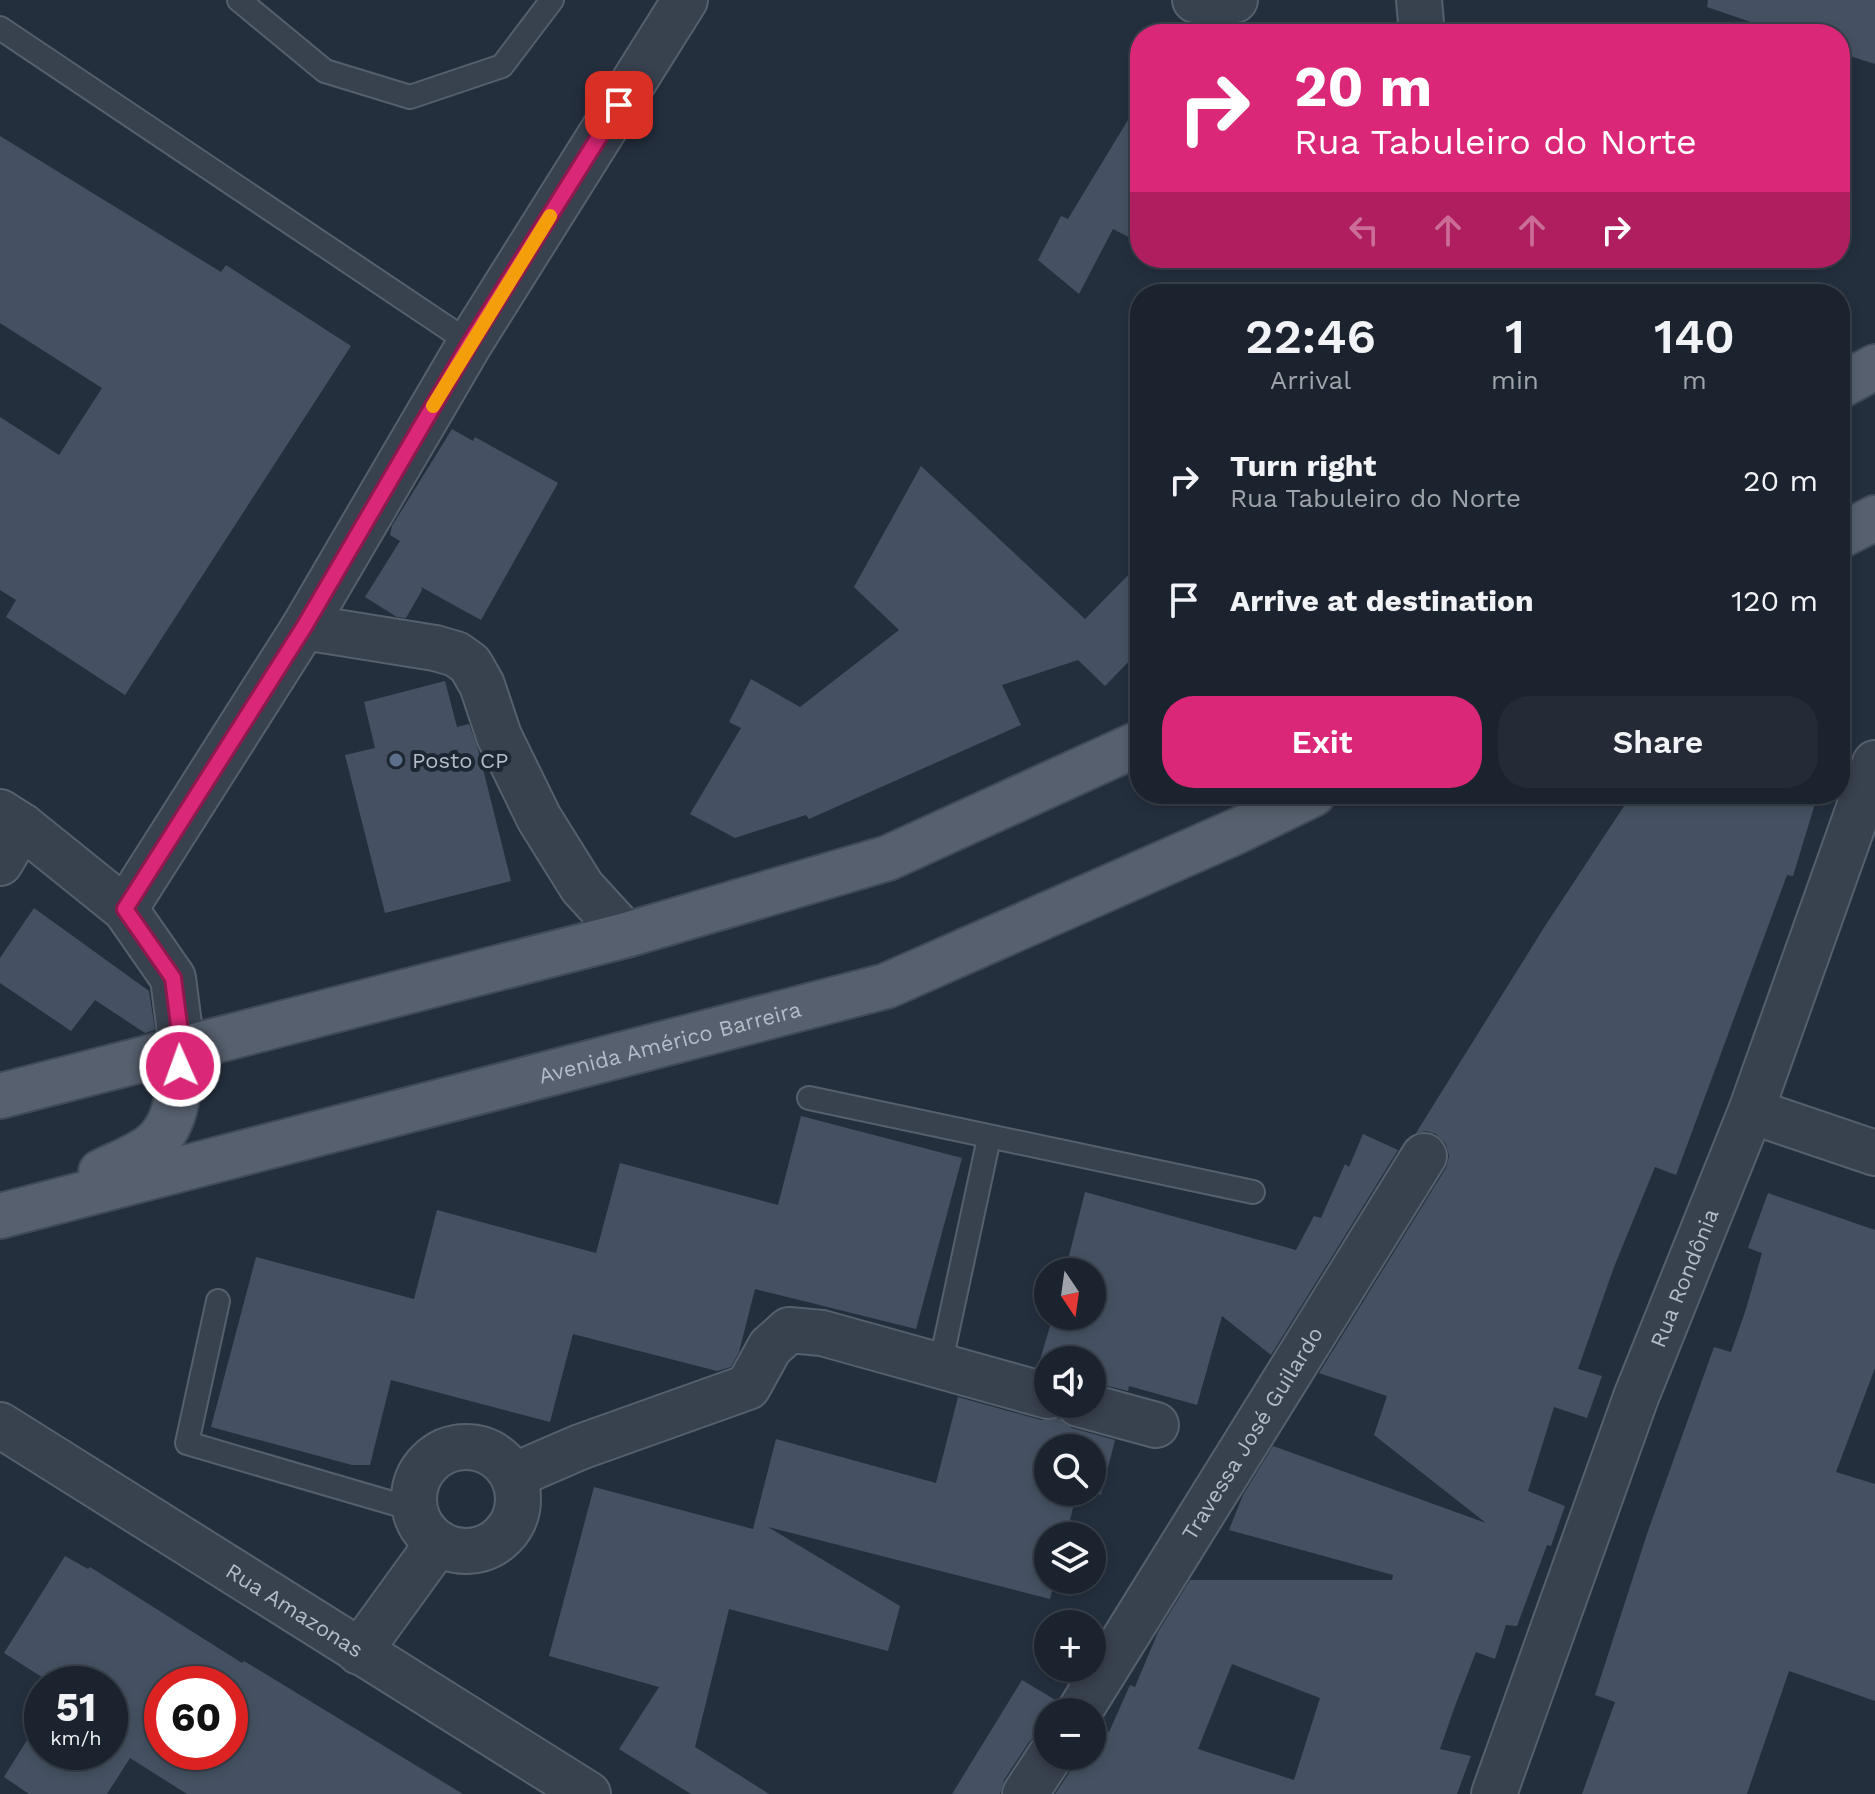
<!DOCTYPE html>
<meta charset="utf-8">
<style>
:root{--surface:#1b232e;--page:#242b36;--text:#f1f3f6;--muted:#a0a4aa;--line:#39404a;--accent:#db2777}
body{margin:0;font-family:"Work Sans",sans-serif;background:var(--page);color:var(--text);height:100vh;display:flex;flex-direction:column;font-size:30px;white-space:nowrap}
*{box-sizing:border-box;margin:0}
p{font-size:26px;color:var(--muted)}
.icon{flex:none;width:44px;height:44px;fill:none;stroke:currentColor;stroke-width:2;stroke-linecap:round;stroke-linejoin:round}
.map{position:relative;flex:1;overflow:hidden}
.drawer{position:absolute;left:1130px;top:284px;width:720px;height:520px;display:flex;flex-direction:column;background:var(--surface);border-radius:32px;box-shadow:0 4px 12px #0003,0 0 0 2px var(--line)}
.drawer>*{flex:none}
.top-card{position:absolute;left:1130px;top:24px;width:720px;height:244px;border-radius:32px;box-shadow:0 4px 12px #0003,0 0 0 2px var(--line);background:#db2777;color:#fff;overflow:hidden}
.needle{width:52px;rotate:167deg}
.controls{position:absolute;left:1034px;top:1258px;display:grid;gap:16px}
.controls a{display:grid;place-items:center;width:72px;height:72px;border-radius:50%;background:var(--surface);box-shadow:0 4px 12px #0003,0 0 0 2px var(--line);font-size:40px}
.speed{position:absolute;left:24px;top:1666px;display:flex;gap:16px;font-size:40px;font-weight:700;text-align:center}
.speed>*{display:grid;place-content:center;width:104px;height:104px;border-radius:50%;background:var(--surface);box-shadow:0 4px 12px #0003,0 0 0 2px var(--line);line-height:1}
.speed small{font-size:20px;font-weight:400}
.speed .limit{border:12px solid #d22;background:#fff;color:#111}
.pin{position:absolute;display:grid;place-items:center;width:68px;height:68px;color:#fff;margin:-34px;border-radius:16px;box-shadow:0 4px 12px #0006}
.me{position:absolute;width:88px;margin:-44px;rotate:358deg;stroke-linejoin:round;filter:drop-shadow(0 0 6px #0008)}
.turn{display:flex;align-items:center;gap:28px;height:168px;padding:0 32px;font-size:36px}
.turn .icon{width:104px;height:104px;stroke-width:2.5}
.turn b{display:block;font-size:56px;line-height:68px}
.lanes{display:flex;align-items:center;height:76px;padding:0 32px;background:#0003;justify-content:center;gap:40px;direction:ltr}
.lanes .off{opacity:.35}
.eta{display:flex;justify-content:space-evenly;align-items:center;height:136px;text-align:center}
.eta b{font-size:48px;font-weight:600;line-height:56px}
.button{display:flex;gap:16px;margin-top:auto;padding:16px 32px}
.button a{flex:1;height:92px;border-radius:32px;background:var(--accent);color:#fff;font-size:32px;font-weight:600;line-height:92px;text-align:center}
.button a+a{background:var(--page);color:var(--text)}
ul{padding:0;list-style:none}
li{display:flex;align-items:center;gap:24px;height:120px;padding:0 32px}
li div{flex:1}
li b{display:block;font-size:30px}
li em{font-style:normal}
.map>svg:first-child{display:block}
.building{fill:#455162;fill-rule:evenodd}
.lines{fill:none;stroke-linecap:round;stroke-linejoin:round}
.lane-casing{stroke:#565f6c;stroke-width:26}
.street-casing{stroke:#565f6c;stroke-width:48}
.primary-casing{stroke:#414a57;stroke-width:48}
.lane{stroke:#38414e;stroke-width:22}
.street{stroke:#38414e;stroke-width:44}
.primary{stroke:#56606e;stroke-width:44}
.route-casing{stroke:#8e194d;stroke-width:20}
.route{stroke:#db2777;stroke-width:14}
.slow{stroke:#f59e0b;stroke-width:14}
.service-dot{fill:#5c6f8a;stroke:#1d2633;stroke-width:3}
.labels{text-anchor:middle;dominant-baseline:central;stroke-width:8;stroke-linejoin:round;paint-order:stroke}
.poi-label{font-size:22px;fill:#b4bcc9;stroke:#1d2633;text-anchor:start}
.street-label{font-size:22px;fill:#b4bcc9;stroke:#1d2633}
</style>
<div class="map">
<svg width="1875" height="1794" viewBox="0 0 1875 1794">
<rect width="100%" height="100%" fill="#242f3e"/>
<path class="building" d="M1708,0H1875V64L1840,53V34H1786L1707,7Z
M1140,100V243L1113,229L1079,294L1038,260L1061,216L1068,219Z
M0,136L221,272L226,265L351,346L125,695L6,617L16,600L0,590V417L59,455L102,388L0,323Z
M452,429L473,441L475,437L558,483L481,620L421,587L422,590L406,618L397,617L365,597L400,541L390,535L392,526Z
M921,466L1085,619L1140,563V650L1105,686L1078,660L1002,685L1021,725L809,819L806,815L735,838L690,814L741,728L729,722L751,679L800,707L899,630L854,587Z
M445,681L457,727L469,724L478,749L511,881L385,913L345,755L375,748L364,702Z
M1632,794H1818L1793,876L1787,875L1676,1175L1655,1167L1614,1267L1578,1369L1602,1376L1587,1418L1554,1407L1528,1491L1565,1506L1551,1546L1547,1545L1517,1626L1506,1625L1495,1659L1476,1652L1455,1706L1440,1749L1471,1756L1457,1794H1055L1071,1770L1075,1756H1092V1733L1099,1726L1109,1732L1130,1685L1135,1687L1158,1632L1190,1580H1392L1393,1575L1229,1530L1243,1495L1273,1446L1486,1523L1374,1435L1387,1396L1319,1373L1446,1168L1449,1156L1446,1144L1436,1134L1426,1131L1416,1133L1545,926ZM1232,1664L1320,1698L1294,1780L1198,1749Z
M34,908L149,991L155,1030L145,1033L95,1000L71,1031L0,983V958Z
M801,1116L962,1158L916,1329L755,1289L739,1352L731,1367L717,1371L573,1334L550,1422L391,1380L370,1465H352L211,1427L256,1257L414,1299L437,1210L596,1253L620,1163L778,1205Z
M1363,1134L1398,1150L1271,1355L1222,1316L1197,1405L1129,1386L1128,1391L1092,1382V1360H1048V1370L1038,1367L1053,1316H1092V1272H1065L1085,1192L1296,1250L1314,1216L1321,1218L1345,1164L1349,1167Z
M1768,1193L1875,1230V1368L1836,1472L1875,1484V1701L1789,1671L1747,1794H1582L1615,1702L1595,1695L1648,1531L1714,1347L1731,1352L1746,1309L1762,1253L1748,1248Z
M958,1397L1041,1420L1059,1418L1072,1428L1115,1440L1101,1495L1091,1492L1092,1448H1048V1492H1077L1066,1536H1048V1580H1055L1050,1599L768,1527L900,1606L888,1651L729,1609L695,1747L769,1794H691L619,1749L659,1687L549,1656L594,1487L753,1529L776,1439L936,1483Z
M65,1556L88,1569L90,1567L242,1663L244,1661L463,1794H187L130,1758L107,1794H29L4,1777L42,1716V1752H110V1684H53L4,1653ZM162,1684H230V1752H162Z
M1022,1680L1057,1701L1054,1712H1048V1732L1038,1734L1029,1742L1004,1780L1000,1794H952Z"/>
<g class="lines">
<defs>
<path id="lane" d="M239,0L325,71L410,97L502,66L552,0
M0,28L470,343
M809,1098L1253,1192
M218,1301L187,1443L416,1510
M940,1366L989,1138"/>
<g id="street">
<path d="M1195,0L1216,3L1235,0"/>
<path d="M1419,0L1422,34"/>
<path d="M304,627L435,648L456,654L470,664L482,685L499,736L539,818L582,887L626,935"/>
<path d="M0,812L22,826L125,909L173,978L182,1048"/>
<path d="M0,863L22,826"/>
<path d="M125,909L304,627L470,343L685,0"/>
<path d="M1751,1111L1875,1153"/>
<path d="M1079,1404L1156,1425"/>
<path id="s1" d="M0,1425L588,1794"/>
<circle cx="466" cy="1499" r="52"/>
<path d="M513,1476L580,1447L748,1387L770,1347L789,1330L822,1333L1048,1396"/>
<path d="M359,1652L438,1543"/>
<path id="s2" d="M1079,1712L1424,1156"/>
<path d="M1025,1794L1050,1756"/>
<path id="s3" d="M1494,1794L1636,1397L1751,1111L1875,763"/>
</g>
<g id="primary">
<path d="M1840,386L1875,367"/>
<path d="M1840,536L1875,518"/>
<path d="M0,1096L626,935L888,858L1140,743"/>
<path d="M101,1172C117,1164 136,1157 151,1146C181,1124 178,1081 182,1048"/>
<path id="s4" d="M0,1216L886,986L1237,831L1313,794"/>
</g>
</defs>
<use href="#lane" class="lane-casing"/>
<use href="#street" class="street-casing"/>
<use href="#primary" class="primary-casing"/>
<use href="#lane" class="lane"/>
<use href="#street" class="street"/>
<use href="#primary" class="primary"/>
</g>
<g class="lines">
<defs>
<path id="route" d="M180,1066L182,1048L173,978L125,909L304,627L470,343L619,105"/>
</defs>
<use href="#route" class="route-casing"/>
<use href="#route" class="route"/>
<path class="slow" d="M433,406L550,216"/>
</g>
<circle class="service-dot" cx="396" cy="760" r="8"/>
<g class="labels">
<g class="poi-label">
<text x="412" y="760">Posto CP</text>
</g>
<g class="street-label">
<text stroke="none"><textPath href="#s4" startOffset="692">Avenida Américo Barreira</textPath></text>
<text stroke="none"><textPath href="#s3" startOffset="550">Rua Rondônia</textPath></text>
<text stroke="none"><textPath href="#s2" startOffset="328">Travessa José Guilardo</textPath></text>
<text stroke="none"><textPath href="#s1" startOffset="348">Rua Amazonas</textPath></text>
</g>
</g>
</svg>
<div class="controls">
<a><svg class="needle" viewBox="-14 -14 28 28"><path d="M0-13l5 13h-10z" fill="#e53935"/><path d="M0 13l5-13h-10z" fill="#a0a4aa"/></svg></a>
<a><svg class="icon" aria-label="sound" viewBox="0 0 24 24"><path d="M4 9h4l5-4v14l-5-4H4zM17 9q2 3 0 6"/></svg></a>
<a><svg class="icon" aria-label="search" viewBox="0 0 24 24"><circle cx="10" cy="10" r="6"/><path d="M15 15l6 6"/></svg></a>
<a><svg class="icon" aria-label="layers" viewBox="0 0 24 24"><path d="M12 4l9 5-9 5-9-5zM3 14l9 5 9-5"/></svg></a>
<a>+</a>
<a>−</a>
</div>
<div class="speed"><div>51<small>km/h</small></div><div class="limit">60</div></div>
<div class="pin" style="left:619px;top:105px;background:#d93025"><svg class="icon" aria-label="arrive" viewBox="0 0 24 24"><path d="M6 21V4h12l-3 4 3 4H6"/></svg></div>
<svg class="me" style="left:180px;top:1066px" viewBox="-20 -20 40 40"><circle r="17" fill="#db2777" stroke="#fff" stroke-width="3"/><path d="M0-11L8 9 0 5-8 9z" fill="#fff"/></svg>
<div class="top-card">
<div class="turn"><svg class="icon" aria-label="right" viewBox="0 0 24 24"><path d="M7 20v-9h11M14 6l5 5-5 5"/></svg><div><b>20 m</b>Rua Tabuleiro do Norte</div></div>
<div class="lanes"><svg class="icon off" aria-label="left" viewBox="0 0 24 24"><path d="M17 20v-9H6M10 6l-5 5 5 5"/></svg><svg class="icon off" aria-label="ahead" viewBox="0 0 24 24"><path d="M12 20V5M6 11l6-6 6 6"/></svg><svg class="icon off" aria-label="ahead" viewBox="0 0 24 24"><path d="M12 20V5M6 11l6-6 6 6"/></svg><svg class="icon" aria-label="right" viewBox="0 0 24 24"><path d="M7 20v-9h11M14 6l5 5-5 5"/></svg></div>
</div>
<section class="drawer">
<div class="eta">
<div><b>22:46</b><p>Arrival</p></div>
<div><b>1</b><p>min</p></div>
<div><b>140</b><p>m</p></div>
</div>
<ul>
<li><svg class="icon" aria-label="right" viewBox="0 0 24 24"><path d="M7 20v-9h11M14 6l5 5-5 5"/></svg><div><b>Turn right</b><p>Rua Tabuleiro do Norte</p></div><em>20 m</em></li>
<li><svg class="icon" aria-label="arrive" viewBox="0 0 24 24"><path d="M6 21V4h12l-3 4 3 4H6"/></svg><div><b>Arrive at destination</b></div><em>120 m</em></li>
</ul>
<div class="button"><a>Exit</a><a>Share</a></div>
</section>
</div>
